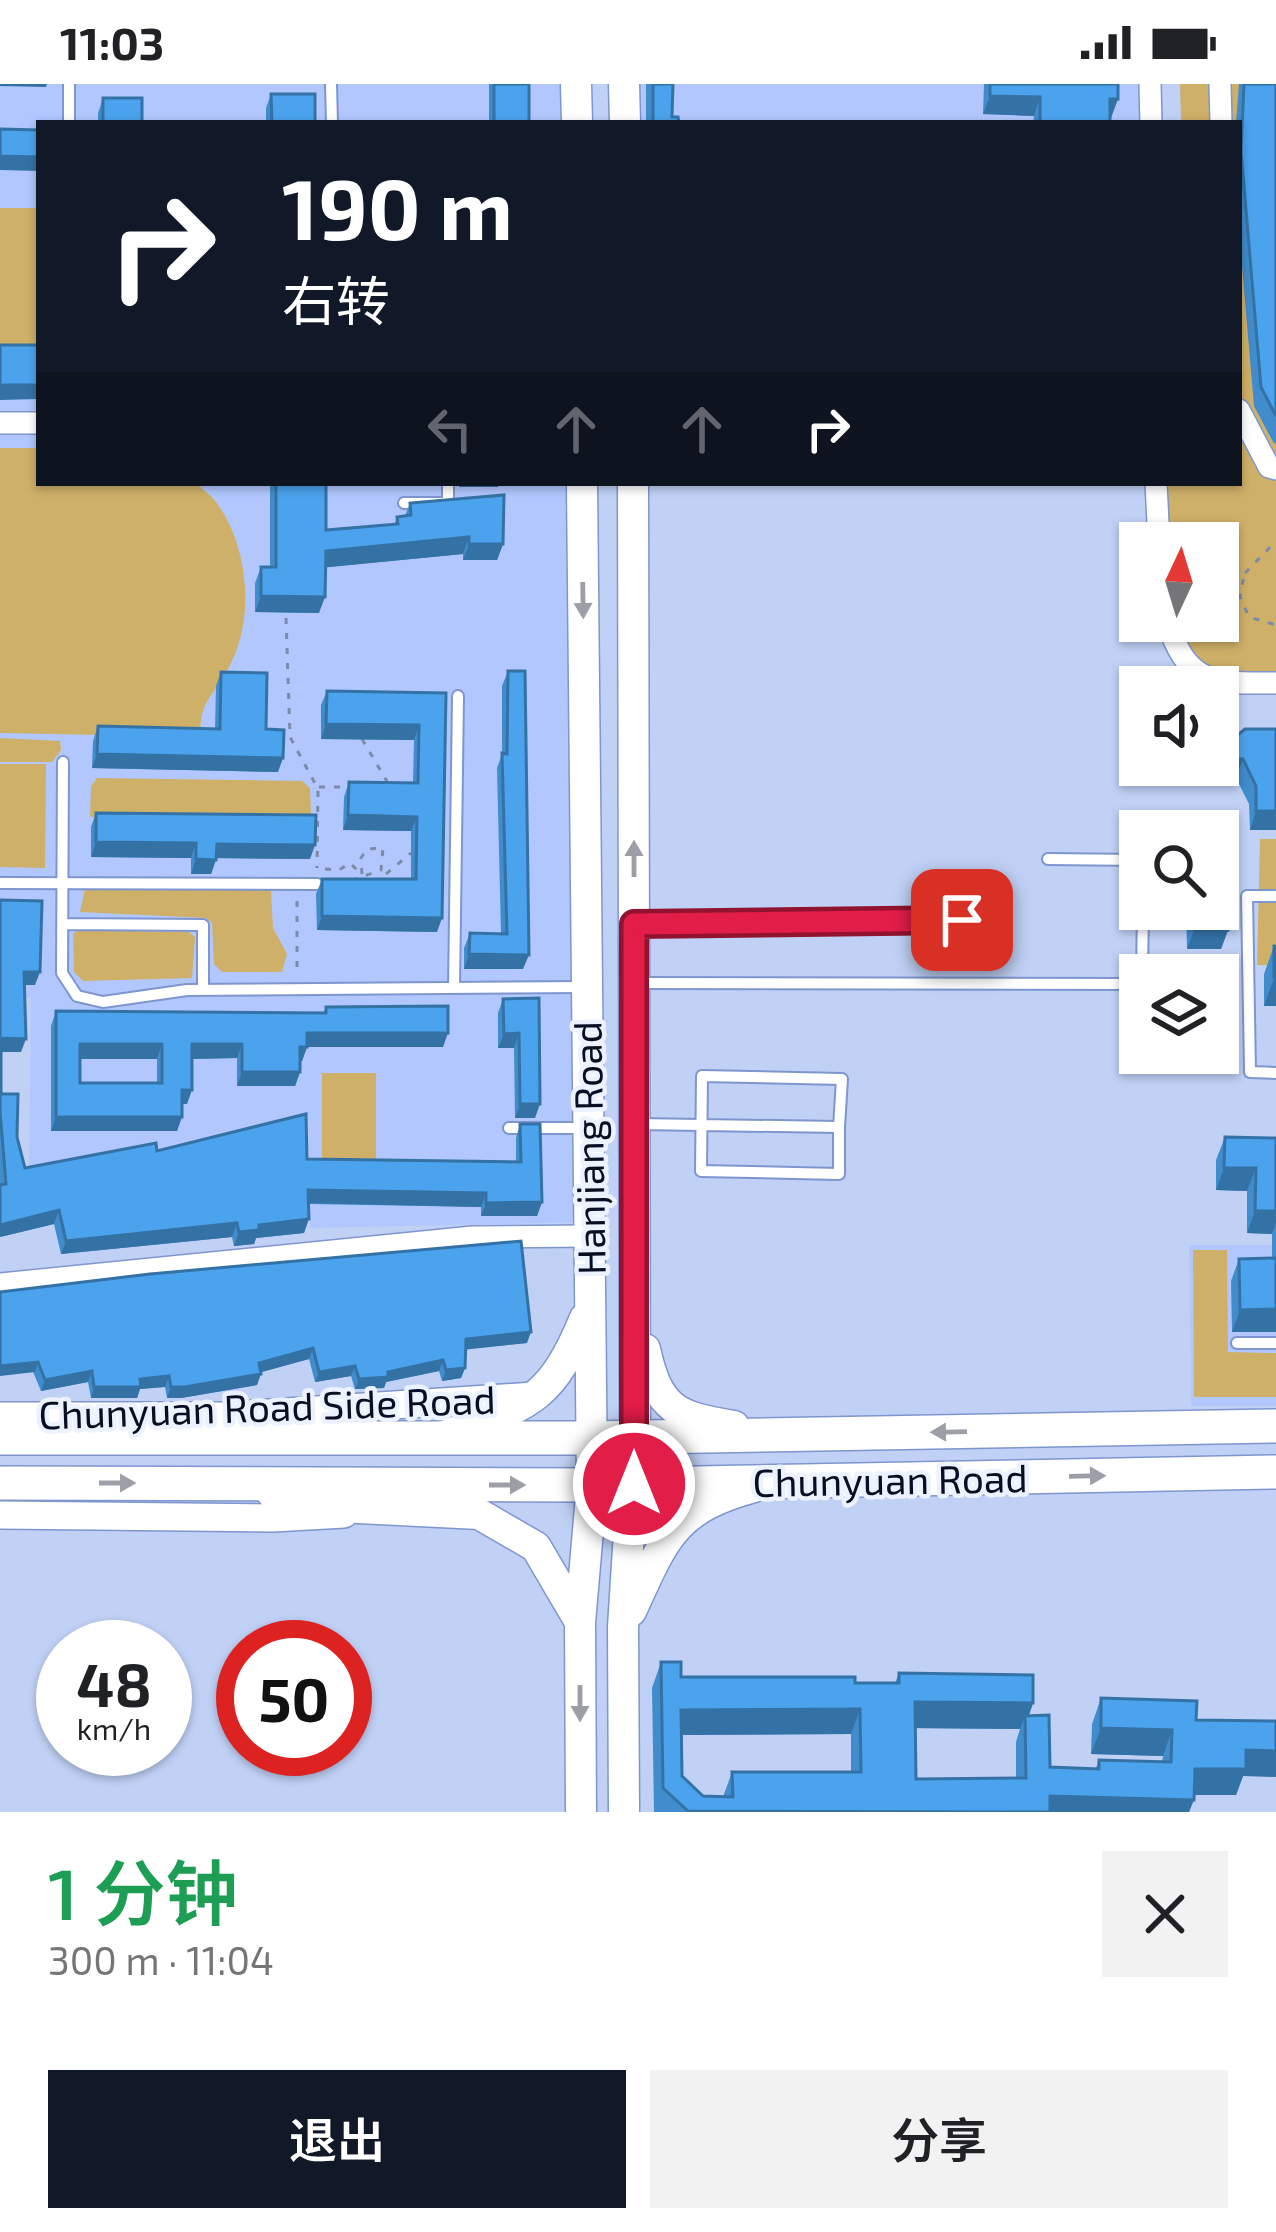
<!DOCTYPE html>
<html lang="zh">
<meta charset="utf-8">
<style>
:root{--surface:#fff;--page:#f2f2f2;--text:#202124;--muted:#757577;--accent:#111827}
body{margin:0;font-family:"Exo 2","Noto Sans SC",sans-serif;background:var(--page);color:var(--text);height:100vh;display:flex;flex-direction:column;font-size:45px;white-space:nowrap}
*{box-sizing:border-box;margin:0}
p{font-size:39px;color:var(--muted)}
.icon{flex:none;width:66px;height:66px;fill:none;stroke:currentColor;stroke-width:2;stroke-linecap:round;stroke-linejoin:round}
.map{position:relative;height:1728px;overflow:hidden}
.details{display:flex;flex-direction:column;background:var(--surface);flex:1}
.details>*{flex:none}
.guide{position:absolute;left:36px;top:36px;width:1206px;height:366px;border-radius:0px;box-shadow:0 3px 9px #0004;background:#111827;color:#fff;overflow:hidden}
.needle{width:78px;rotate:4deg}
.fabs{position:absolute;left:1119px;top:438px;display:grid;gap:24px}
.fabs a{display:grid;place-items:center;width:120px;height:120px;border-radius:0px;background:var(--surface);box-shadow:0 3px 9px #0004;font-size:60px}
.speed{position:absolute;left:36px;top:1536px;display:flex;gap:24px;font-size:60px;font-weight:700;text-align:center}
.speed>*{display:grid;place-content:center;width:156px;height:156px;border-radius:50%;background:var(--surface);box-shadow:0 3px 9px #0004;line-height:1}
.speed small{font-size:30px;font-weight:400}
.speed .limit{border:18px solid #d22;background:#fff;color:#111}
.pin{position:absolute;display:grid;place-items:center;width:102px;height:102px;color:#fff;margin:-51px;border-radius:24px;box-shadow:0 6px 18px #0006}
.me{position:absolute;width:132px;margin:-66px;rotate:0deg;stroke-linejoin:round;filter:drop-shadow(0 0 9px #0008)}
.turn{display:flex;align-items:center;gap:42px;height:252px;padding:0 48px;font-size:54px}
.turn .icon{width:156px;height:156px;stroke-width:2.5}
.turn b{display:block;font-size:84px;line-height:102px}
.lanes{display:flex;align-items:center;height:114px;padding:0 48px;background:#0003;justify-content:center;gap:60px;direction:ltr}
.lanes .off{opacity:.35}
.round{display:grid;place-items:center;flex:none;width:126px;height:126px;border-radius:0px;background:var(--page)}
.headline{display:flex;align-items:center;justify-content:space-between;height:204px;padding:0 48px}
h1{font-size:72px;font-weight:600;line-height:90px;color:#1e9e55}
.primary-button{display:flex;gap:24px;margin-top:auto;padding:24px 48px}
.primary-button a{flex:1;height:138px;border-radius:0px;background:var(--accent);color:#fff;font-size:48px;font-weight:600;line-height:138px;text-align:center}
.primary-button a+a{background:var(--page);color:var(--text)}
.status{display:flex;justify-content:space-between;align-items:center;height:84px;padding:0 60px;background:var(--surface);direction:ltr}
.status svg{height:33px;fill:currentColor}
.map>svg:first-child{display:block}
.built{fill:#b1c7fe}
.green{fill:#cfb069}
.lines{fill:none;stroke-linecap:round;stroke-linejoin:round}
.service-casing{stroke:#7e95cf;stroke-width:14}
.minor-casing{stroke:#7e95cf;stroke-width:24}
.tertiary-casing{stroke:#7e95cf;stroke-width:30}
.secondary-casing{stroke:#7e95cf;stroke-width:33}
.primary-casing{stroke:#7e95cf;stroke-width:36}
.path{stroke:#7d8aa9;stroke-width:3;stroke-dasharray:6 9;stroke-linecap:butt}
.service{stroke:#fff;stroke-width:10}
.minor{stroke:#fff;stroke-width:21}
.tertiary{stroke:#fff;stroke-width:27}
.secondary{stroke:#fff;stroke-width:30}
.primary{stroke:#fff;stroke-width:33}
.wall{fill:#408ccc;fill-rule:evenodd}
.shaded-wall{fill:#3472a6}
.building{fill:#4ba3ed;stroke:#3472a6;stroke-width:3;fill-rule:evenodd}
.oneway{fill:#9c9fa7}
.route-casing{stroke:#92132f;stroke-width:30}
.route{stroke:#e11d48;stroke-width:21}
.labels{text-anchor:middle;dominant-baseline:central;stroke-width:9;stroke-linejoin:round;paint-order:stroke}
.street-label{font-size:39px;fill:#080f24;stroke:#edf2ff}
</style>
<div class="status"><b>11:03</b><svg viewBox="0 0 49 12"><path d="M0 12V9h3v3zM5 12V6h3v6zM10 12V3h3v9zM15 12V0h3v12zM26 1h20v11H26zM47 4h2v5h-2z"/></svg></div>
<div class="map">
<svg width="1276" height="1728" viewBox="0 0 1276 1728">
<rect width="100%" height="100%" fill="#c1d1f6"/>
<path class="built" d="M0,0H576L577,39H39V399H582L589,1138L310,1144L308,1038L29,1091L31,914H0Z
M624,0H1150L1151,39H625Z
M1189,1161H1276V1322H1191Z"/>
<path class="green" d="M1180,0H1276V598L1210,599L1167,537H1218V459H1159L1156,399H1239V39H1181Z
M0,124H39V269L0,268Z
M0,364H39V399H197C202,406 211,411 216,418C248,461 255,531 231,579C215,613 200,612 200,653L0,649Z
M0,654L60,657L61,666L52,678H0Z
M0,680H46L45,784L0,783Z
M97,694L302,697L310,704L311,734L96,735L90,732L91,702Z
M1260,755H1276V881H1257Z
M264,804L271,807L273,844L287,870L282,888H222L214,880L212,839L206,834L80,828L85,805Z
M78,846L189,848L195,853L192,894L83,897L74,888L73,850Z
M322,989H376V1083H322Z
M1193,1166H1227L1228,1268L1276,1269V1313H1194Z"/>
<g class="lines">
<defs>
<path id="service" d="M331,0L332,39
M69,39V0
M404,419H448V399
M63,678L62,889L77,912L103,918L187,906L584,903
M1048,775L1140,776
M0,799L317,800
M1276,812H1247L1250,988L1276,989
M63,840L203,841V906
M637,840L962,836
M1142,891L1143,825
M637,899L1140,900
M454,904L458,612
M638,1040L839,1043V1090L701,1087L702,992L842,995L839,1043
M509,1044H585
M1237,1259H1276"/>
<path id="minor" d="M1150,0L1151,39
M1220,0L1221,39
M1239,326L1269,383L1276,385
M0,339H39
M1156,399L1159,459
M1167,537C1188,603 1215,599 1276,599
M0,1200L473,1153L589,1152"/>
<path id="tertiary" d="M0,1332H222L534,1312
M0,1431L273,1434L344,1430"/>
<path id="secondary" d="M576,0L577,39
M624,0L625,39
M645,1265C658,1326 677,1333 734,1342
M447,1351C530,1320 550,1318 585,1234
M272,1409L338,1423L479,1430L536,1463L580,1538
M631,1527C664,1456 672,1425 754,1403
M581,1728L580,1538L592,1401L582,399
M624,1728L623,1543L635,1354L633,399"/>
<path id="primary" d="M0,1354H591L1276,1342
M0,1399L592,1401L1276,1388"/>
</defs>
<use href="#service" class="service-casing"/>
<use href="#minor" class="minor-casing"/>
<use href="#tertiary" class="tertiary-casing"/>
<use href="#secondary" class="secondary-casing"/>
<use href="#primary" class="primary-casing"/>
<path class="path" d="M1245,489L1276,457
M1218,491H1244L1240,513L1249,533L1276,541
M286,534L290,653L318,705L317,784
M362,655L389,701
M319,703H345
M325,785L339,786L350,779L362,791L361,774L367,765L383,764L381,786L350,797
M386,790L411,769
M297,817V891"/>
<use href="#service" class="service"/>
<use href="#minor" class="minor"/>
<use href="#tertiary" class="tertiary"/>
<use href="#secondary" class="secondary"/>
<use href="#primary" class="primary"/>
</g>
<path class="wall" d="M489,0H529V39H489Z
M646,0H673L672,33L679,39H646Z
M984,0H1118V15L1110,34V39H1033L1034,32L983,30Z
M1239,0H1276V360L1273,358L1254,322L1239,147V39H1236Z
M271,10L315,39H266V24Z
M103,14L142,39H98V29Z
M270,399H326V446L394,441L397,433L405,432L410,419L503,460L497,476H463V470L326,483L319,529L255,528V499L261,483H270Z
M508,587L523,885H464V864L470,849L501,850L497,684L502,670V602Z
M221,588L266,645L278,688L92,684L93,657L98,642L215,645L216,602Z
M327,607L446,609L437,848L317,846L316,810L322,795H411V747L343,746L344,713L349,698L413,699L414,656L321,655V621Z
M1276,645V746H1250L1249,720L1236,694L1204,691L1207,681H1218Z
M96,729L310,775L216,774L211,790H191V774L91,773V743Z
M1227,736L1228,846L1221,865H1187L1186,825H1218V747H1188L1191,737Z
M0,816L35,901H24L21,968H1V1010L17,1053L25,1084L157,1067L307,1075L516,1078V1054L520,1040L542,1118L537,1132H481V1123L309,1120L304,1149L256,1154L254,1160L234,1162L232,1153L61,1170L54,1140L0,1153Z
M1274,862L1276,922H1264V890Z
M539,914L535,1034H515L514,964H498V929L503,915Z
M326,923L443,963H307L302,977H300V988L295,1002H237V974L192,975L187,1020H182L177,1047H51V942L56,927L323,929ZM80,975H157V999H80Z
M1225,1053L1276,1054V1248H1232L1231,1197L1239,1175L1272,1174V1150L1247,1149V1107L1216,1106V1076Z
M0,1208L527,1259L466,1265L465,1284L461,1294L442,1297L439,1287L386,1298L384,1304L355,1305L351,1292L315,1298L309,1275L260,1288L257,1301L181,1314H167L165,1303L140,1305L137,1314H91L88,1298L41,1307Z
M661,1578L681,1593L895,1599L899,1589L1033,1619L1029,1632L1050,1683L1096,1684L1099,1676L1162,1678L1163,1672L1091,1670L1092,1640L1101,1614L1196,1636L1243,1692L1236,1711H1194L1189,1728H654L652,1604ZM916,1644L1020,1645L1016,1658V1695H916ZM851,1650V1688H732L723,1713L703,1712L682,1692L681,1651Z"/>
<path class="shaded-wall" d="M0,0H47L46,3L0,2Z
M990,12L1040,13L1034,32L983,30Z
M1110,15H1118L1111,34L1104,33Z
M0,72L39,73V87L0,86Z
M0,301H39V315L0,316Z
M460,399H499L498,403H459Z
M469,453L463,470L320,484L326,467Z
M469,460H503L497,476H463Z
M261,512L325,513L319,529L255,528Z
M326,640L419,641L414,656L321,655Z
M97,670L283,674L278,688L92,684Z
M1218,674L1243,675L1236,694L1204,691L1207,681H1218Z
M1256,727H1276V746H1250Z
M348,731L417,733L411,747L343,746Z
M96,758L196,759L191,774L91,773Z
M217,760L315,761L310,775L211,774Z
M196,775L216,776L211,790H191Z
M322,832L442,834L437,848L317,846Z
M1194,846H1228L1221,865H1187Z
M469,870L529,871L523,885H464Z
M24,888H40L35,901H19Z
M1274,894L1276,895V922H1264Z
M307,949H448L443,963H307L302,977L294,978Z
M519,949L514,964H498L504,950Z
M1,954L26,955L21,968H0Z
M80,960H162L157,975H75Z
M192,960H242L237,974L187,975Z
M242,988H300L295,1002H237Z
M182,1006H192L187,1020H177Z
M520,1020H540L535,1034H515Z
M56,1033H182L177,1047H51Z
M1224,1084H1256L1247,1107L1216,1106Z
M308,1106L486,1109L481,1123L304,1119Z
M542,1118L537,1132H481L486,1119Z
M59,1126L54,1140L0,1153V1141Z
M1255,1127H1276V1138L1272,1150L1247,1149Z
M309,1135L304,1149L256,1154L254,1160L234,1162L239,1148L259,1141Z
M237,1139L232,1153L61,1170L66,1157Z
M1276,1225V1248H1232L1240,1226Z
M531,1248L527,1259L462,1266L466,1255Z
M313,1264L309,1275L255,1290L259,1279Z
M443,1276L439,1287L386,1298L384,1304L355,1305L359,1295Z
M38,1278L35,1288L0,1292V1282Z
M355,1282L351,1292L315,1298L319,1288Z
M465,1284L461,1294L442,1297L446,1286Z
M92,1287L88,1298L41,1307L45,1296Z
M261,1290L257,1301L181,1314H167L171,1303Z
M169,1292L165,1303L140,1305L137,1314H91L94,1303Z
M915,1618L1033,1619L1025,1641V1632L1020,1645L906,1644Z
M860,1625L851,1650L672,1651L681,1626Z
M1101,1644L1172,1646L1163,1672L1091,1670Z
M1246,1666L1276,1667V1693L1243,1692L1236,1711H1185L1195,1685Z
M1050,1712L1194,1716L1189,1728H1044Z"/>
<path class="building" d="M494,0H529V39H494Z
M653,0H673L672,33H678L679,39H653Z
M990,0H1118V15H1110V39H1040V13L990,12Z
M1244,0H1276V332L1261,303L1241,67Z
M271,10H315V39H272Z
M103,14H142V39H103Z
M0,45L39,46V73L0,72Z
M0,261H39V301H0Z
M276,399H326V446L398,440L397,433L411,431L410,419L504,411L503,460H469V453L326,467L325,513L261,512V483H276Z
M508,587H525L529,871L469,870L470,849L507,850L502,669L507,670Z
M221,588L267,589L266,645L284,646L283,674L97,670L98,642L220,645Z
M327,607L446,609L442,834L322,832V795H416L417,733L348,731L349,698L418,699L419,641L326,640Z
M1245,645H1276V727H1256V702L1243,675L1218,674V667Z
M96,729L316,731L315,761L217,760L216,776L196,775V759L96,758Z
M1227,736L1228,846H1194L1193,825H1218V747H1192L1191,737Z
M0,816L42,817L40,888H24L26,955L1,954V1010H18L17,1053L25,1084L156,1059L157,1067L306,1030L307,1075L521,1078L520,1040H540L542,1118L486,1119V1109L308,1106L309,1135L259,1141V1146L239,1148L237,1139L66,1157L59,1126L0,1141V1101L6,1100L0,1027Z
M1274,862H1276V895L1274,894Z
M539,914L540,1020H520L519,949L504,950L503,915Z
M448,922V949H307V963H300V988H242V960H192V1006H182V1033H56V927L326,929V923ZM80,960H162V999H80Z
M1225,1053L1276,1054V1127H1255L1256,1084H1224Z
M521,1157L531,1248L466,1255L465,1284L446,1286L443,1276L388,1288V1293L359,1295L355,1282L319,1288L313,1264L259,1279L261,1290L185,1303H171L169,1292L140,1295L141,1303H94L92,1287L45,1296L38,1278L0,1282V1208L150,1190Z
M1276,1174V1225L1240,1226L1239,1175Z
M661,1578H681V1593H855V1599H899V1589L1033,1591V1619L915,1618L916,1695L1026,1694L1025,1632L1049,1631L1050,1683L1099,1685V1676L1171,1678L1172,1646L1101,1644V1614L1197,1617L1196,1636L1276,1637V1667L1246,1666V1685H1195L1194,1716L1050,1712V1728L688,1727L663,1704ZM860,1625L861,1688H732L733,1713L703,1712L682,1692L681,1626Z"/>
<defs><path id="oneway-solid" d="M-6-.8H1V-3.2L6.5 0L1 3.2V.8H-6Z" transform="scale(3)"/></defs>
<g class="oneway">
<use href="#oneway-solid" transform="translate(583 516) rotate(89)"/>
<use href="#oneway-solid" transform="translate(634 775) rotate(-90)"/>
<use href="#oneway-solid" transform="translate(949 1348) rotate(179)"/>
<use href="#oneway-solid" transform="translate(1087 1392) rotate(-1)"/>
<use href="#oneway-solid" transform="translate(117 1399)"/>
<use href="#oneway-solid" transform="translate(507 1401)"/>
<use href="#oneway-solid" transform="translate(580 1619) rotate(90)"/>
</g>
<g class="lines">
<defs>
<path id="route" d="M634,1400V840L962,836"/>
</defs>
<use href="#route" class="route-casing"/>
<use href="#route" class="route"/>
</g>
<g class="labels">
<g class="street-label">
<text transform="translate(588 1064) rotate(-91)">Hanjiang Road</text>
<text transform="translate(267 1322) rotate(-2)">Chunyuan Road Side Road</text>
<text transform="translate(890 1395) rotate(-1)">Chunyuan Road</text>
</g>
</g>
</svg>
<div class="fabs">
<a><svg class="needle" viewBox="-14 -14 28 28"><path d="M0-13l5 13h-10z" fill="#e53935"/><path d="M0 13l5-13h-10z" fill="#757577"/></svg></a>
<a><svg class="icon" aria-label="sound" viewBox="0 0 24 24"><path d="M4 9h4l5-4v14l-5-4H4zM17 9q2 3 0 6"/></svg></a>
<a><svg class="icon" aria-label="search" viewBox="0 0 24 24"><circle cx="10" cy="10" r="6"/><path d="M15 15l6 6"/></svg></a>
<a><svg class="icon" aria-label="layers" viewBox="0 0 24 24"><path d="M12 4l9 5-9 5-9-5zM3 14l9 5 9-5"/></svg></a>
</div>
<div class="speed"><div>48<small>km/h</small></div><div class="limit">50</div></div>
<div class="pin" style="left:962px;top:836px;background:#d93025"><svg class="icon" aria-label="arrive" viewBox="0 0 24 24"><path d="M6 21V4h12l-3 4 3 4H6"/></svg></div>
<svg class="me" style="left:634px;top:1400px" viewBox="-20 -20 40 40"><circle r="17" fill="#e11d48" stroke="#fff" stroke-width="3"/><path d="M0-11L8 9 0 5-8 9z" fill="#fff"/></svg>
<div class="guide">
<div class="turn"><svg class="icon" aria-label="right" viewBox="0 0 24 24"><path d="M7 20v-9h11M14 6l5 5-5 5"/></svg><div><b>190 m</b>右转</div></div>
<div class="lanes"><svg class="icon off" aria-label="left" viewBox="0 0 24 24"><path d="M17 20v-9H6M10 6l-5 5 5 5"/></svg><svg class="icon off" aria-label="ahead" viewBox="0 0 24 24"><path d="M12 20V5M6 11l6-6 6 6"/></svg><svg class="icon off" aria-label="ahead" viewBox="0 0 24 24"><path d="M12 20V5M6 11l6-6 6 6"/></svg><svg class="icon" aria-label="right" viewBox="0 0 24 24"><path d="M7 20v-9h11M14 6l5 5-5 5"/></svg></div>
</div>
</div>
<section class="details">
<div class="headline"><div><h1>1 分钟</h1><p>300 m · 11:04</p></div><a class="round"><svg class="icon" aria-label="close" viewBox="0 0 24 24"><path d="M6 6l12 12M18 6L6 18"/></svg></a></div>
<div class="primary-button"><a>退出</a><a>分享</a></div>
</section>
